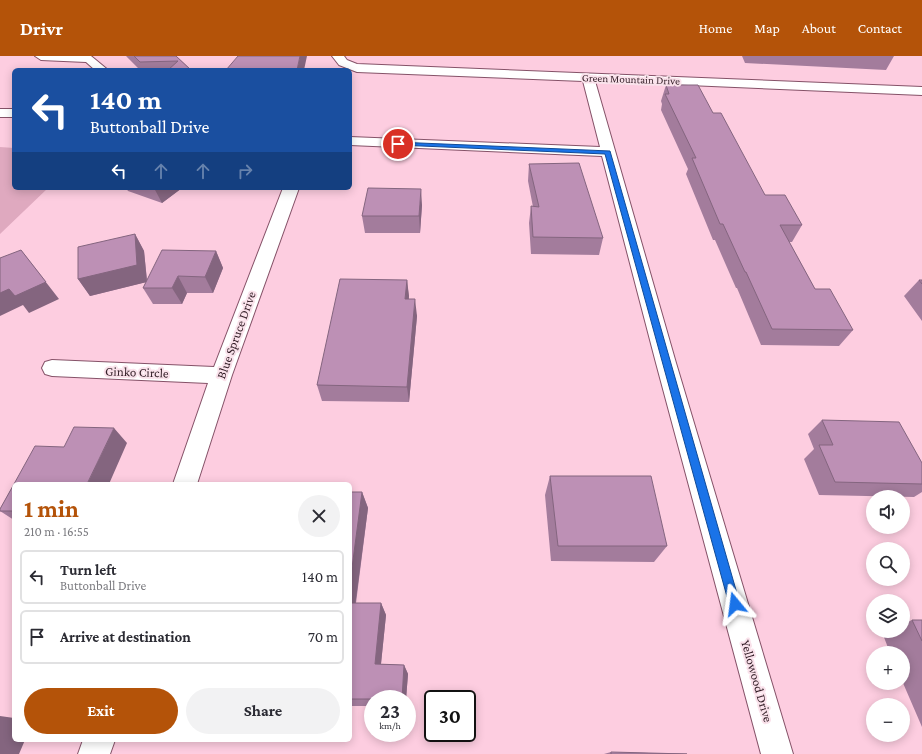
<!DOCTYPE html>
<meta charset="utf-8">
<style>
:root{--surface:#fff;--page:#f2f2f3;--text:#2b2b33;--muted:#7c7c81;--line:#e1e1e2;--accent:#b45309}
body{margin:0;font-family:"Crimson Pro",serif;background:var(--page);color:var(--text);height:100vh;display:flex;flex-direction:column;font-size:15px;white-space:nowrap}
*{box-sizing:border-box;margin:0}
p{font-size:13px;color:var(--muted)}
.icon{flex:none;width:22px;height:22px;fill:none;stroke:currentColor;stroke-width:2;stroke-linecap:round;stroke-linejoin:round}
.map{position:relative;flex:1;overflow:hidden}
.sheet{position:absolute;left:12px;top:426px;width:340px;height:260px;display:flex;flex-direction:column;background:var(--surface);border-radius:6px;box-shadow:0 2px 10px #0003}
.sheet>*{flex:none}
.top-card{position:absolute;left:12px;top:12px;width:340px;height:122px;border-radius:6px;box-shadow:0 2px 10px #0003;background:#1a4fa0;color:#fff;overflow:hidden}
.tools{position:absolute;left:866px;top:434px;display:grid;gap:8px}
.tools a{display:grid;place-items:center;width:44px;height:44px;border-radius:50%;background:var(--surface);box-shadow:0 2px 10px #0003;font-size:20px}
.speed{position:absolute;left:364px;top:634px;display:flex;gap:8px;font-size:20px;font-weight:700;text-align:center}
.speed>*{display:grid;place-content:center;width:52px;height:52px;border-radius:50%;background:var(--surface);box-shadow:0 2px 10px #0003;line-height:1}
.speed small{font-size:10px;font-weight:400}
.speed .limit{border:2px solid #111;border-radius:6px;background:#fff;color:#111}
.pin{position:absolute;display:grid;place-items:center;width:34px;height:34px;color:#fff;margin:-17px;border:2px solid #fff;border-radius:50%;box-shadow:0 1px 4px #0007}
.me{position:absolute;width:44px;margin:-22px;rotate:344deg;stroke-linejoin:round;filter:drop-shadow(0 0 3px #0008)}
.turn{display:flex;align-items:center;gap:14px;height:84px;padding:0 12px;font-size:18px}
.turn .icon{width:52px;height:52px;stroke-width:2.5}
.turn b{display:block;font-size:28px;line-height:34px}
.lanes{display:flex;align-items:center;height:38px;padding:0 12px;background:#0003;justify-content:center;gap:20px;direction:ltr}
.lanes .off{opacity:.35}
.round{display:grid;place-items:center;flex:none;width:42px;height:42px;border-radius:21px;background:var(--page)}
.summary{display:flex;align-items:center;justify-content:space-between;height:68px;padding:0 12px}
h1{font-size:24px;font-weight:700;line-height:30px;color:var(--accent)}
.action{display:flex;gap:8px;margin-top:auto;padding:8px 12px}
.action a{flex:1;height:46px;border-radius:24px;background:var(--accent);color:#fff;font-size:16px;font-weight:700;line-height:46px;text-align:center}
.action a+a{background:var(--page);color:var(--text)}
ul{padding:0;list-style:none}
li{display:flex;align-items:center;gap:12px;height:54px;margin:0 8px 6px;padding:0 4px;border:2px solid var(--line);border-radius:6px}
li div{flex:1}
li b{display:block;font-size:15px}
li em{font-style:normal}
header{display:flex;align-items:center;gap:24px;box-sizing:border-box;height:56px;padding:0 20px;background:var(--accent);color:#fff}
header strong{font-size:19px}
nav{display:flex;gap:22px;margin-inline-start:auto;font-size:14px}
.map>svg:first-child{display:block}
.green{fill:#dfa9bf}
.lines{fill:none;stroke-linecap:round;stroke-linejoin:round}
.minor-casing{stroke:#855268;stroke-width:2}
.minor{fill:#fff;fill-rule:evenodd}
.wall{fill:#a37c9c}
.shaded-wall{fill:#84657f}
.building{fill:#bd90b5;stroke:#84657f}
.route{fill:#1a73e8;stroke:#114b97}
.labels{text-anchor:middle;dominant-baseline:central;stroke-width:4;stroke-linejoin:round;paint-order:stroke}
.far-street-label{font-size:11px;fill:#331e27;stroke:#fae2eb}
.street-label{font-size:13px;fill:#331e27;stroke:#fae2eb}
</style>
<header>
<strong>Drivr</strong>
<nav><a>Home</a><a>Map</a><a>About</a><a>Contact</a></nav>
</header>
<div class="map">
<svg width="922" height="698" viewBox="0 0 922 698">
<rect width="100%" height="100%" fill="#fdcde0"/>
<path class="green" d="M0,91L14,92V132H48L0,178Z"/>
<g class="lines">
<defs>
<path id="minor" d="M35,0H91L108,14H95L86,6L41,4Z
M332,0H344L347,4L357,8L922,31V39L595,25L676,307L793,698H761L656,307L602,100L350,89V81L600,91L583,25L357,16L339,9Z
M0,53H14V61H0Z
M283,132H299L232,319L197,428H173L208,327L52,320L45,318L42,312L45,306L52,304L214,311Z
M83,684H115L110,698H78Z"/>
</defs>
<use href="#minor" class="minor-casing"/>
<use href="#minor" class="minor"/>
</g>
<path class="wall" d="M126,0H176L191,14H140Z
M742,0H894L886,14L745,7Z
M666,29L713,57L765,139L802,169L792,186H789L815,233L853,274L839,290L761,289L737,232H736L715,184H713L686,118L688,113L661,54L662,48L661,45Z
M529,108L603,182L599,199L531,198L529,167L531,150L533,151L528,125Z
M126,132H182L162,147L128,135Z
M422,149L420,177H365L362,160Z
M135,178L144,195L147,224L216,195L223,212L213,237H187L182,248H153L143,232L146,226L90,240L78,223Z
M407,224L409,243L417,260L409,346L322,345L317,329Z
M919,224H922V265L904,240Z
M822,364L922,407V436L914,441L819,439L804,403L814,393L808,378Z
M550,420L667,490L654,506L551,505L545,439Z
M14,428V464L0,455V453Z
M350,436H362L368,452L356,547H381L386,559L381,608L404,609L408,618L406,643H373V650H350Z
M912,564H922V671L903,627V597H890L882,576L885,575H903V568Z
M611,696L687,698H604Z"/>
<path class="shaded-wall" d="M300,0H307L304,14H297Z
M154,132H182L162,147Z
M421,133L422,149L420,177L419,160Z
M135,178L144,195L147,226L90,240L78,223Z
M21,194L59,243L29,257L23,249L0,260V237Z
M216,195L223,212L213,237L205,221Z
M178,220L187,237L182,248L172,232Z
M407,224L409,240L407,260L405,243Z
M415,243L417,260L409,346L407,331Z
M114,372L127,387L109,428H87Z
M362,436L368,452L354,558L350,551V527Z
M381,547L386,559L380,617L375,608Z
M404,609L408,618L406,643H402Z
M0,660L14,662V684H25L19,698H0Z"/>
<path class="building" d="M134,0H176L191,14H168L178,5L140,6Z
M238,0H300L297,14H226Z
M666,29H698L713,57H721L765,139H785L802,169H780L815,233H830L853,274L772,273L746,216H745L723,168H720L692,102H696L665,38H669Z
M579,107L603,182L533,181L531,150L539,151L529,108Z
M368,132L421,133L419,160H362Z
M135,178L137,209L78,223V191Z
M21,194L46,226L15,240L9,233L0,237V202Z
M162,194L216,195L205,221L178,220L172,232H143Z
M340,223L407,224L405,243H415L407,331L317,329Z
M919,224H922V228Z
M822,364L899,366L922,407V428L835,426L819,389H833Z
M74,371L114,372L87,428H14L35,390L64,391Z
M550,420H651L667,490H558Z
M14,428V455H0V453Z
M350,436H362L350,527Z
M350,547H381L375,608L404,609L402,643H350Z
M912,564H922V585Z
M611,696L687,698H611Z"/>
<path class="route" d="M396,86L610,95L740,548L739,552L735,553L731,552L729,548L605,98L398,89L395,88Z"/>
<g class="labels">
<g class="far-street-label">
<text transform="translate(631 23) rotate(2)">Green Mountain Drive</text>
</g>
<g class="street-label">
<text transform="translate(236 279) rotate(-70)">Blue Spruce Drive</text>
<text transform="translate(137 316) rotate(2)">Ginko Circle</text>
<text transform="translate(757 625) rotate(74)">Yellowood Drive</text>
</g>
</g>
</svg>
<div class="tools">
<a><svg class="icon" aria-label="sound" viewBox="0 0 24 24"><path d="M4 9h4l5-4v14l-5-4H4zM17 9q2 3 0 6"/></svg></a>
<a><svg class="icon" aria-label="search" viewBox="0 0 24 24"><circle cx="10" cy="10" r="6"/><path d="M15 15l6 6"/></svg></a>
<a><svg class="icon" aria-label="layers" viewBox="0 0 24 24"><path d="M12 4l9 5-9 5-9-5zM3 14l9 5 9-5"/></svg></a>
<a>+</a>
<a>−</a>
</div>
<div class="speed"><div>23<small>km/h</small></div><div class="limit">30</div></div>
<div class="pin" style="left:398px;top:88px;background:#d93025"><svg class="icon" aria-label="arrive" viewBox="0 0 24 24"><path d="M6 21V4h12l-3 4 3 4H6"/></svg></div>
<svg class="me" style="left:735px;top:548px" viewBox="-20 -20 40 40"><path d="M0-17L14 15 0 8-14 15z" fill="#1a73e8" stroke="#fff" stroke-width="4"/></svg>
<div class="top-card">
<div class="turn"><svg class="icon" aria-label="left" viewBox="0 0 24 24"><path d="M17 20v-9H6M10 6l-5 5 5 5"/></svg><div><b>140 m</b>Buttonball Drive</div></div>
<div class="lanes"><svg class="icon" aria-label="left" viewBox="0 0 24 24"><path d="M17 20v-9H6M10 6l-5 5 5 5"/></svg><svg class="icon off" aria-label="ahead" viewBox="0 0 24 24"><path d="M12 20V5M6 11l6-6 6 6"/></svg><svg class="icon off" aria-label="ahead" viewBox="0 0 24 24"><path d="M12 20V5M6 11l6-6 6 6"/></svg><svg class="icon off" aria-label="right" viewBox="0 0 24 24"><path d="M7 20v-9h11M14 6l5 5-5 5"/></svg></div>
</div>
<section class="sheet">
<div class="summary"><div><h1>1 min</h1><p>210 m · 16:55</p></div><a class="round"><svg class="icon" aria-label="close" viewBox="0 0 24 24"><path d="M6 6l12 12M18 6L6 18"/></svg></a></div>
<ul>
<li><svg class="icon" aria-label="left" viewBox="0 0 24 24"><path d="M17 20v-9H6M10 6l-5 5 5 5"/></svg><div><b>Turn left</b><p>Buttonball Drive</p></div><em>140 m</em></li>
<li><svg class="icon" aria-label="arrive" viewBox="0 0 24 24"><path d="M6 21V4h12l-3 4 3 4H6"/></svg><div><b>Arrive at destination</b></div><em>70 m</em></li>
</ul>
<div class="action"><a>Exit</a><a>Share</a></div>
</section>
</div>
